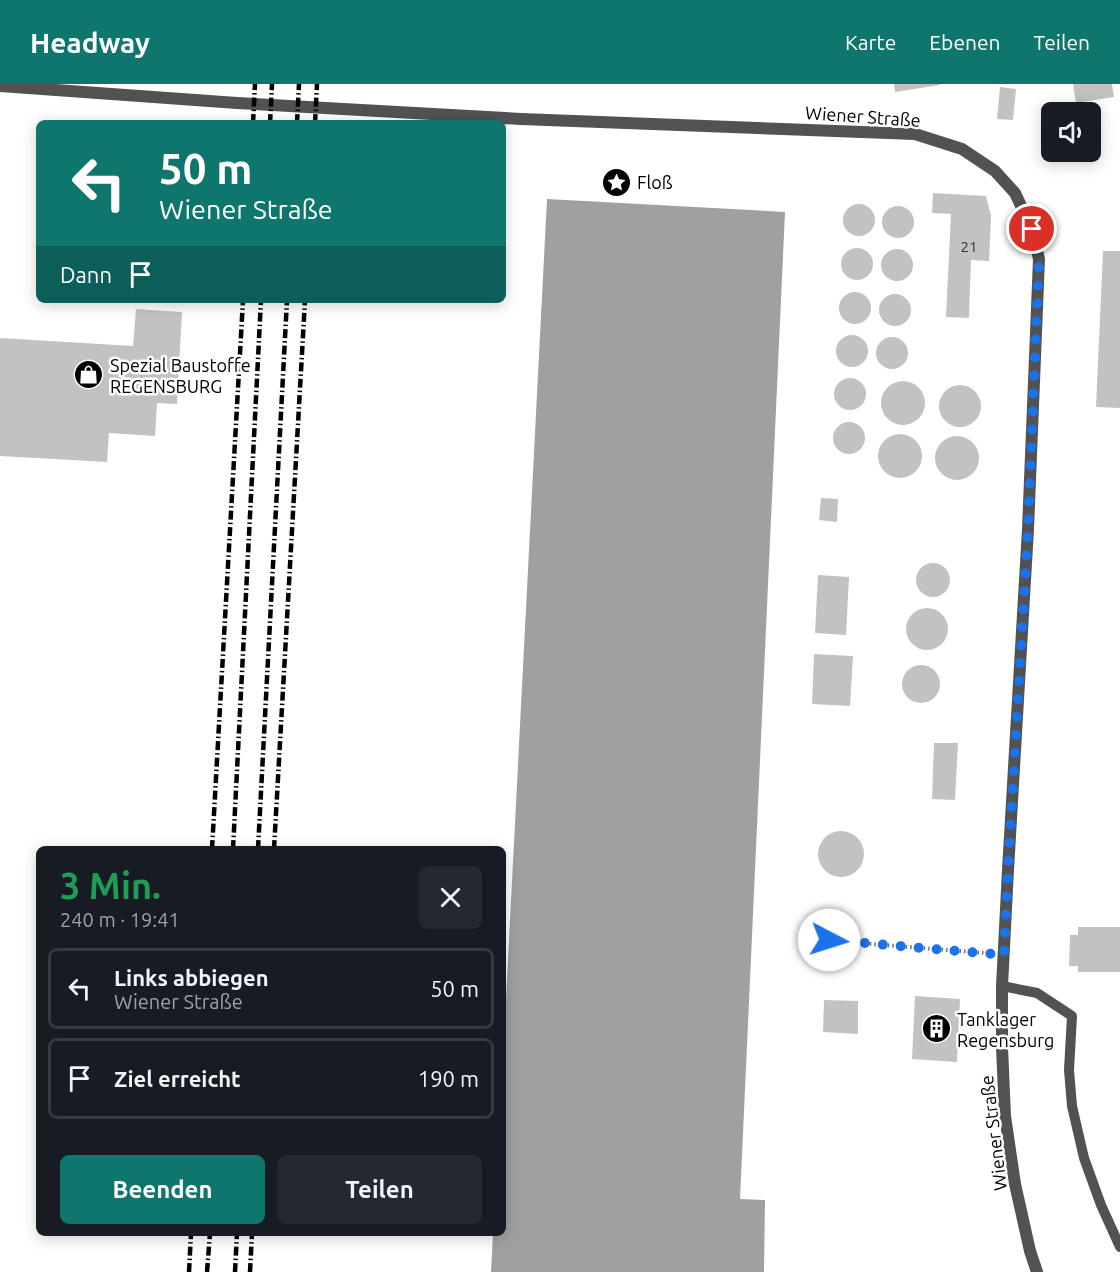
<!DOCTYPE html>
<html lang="de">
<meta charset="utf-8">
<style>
:root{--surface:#171b24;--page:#242831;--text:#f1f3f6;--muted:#9ea1a6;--line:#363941;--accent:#0f766e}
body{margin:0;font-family:Ubuntu,sans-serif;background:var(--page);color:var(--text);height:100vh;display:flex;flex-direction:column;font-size:22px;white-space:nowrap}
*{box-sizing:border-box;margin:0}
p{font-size:20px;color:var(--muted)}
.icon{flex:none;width:33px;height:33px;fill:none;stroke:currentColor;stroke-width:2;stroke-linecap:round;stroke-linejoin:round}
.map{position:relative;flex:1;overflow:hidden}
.panel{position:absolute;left:36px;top:762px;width:470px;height:390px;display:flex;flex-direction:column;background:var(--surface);border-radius:9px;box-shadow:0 3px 15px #0003}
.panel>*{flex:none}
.top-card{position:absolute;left:36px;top:36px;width:470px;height:183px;border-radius:9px;box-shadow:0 3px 15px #0003;background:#0f766e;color:#fff;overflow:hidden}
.buttons{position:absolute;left:1041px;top:18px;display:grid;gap:12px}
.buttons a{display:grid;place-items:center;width:60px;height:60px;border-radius:9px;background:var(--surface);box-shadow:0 3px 15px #0003;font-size:30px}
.pin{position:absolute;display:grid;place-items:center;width:51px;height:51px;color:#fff;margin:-26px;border:3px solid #fff;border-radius:50%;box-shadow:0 2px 6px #0007}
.me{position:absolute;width:66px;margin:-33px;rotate:95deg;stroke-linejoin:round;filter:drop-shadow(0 0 4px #0008)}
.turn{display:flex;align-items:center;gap:21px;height:126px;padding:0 24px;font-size:27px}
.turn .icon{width:78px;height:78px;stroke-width:2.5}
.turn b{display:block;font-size:42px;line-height:51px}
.then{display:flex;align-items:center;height:57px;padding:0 24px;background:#0003;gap:12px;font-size:22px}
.round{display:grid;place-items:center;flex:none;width:63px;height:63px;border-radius:9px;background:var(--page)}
.headline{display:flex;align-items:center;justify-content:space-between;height:102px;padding:0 24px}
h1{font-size:36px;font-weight:600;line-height:45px;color:#1e9e55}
.cta{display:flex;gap:12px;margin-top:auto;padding:12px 24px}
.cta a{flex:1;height:69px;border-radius:9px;background:var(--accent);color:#fff;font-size:24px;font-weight:600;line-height:69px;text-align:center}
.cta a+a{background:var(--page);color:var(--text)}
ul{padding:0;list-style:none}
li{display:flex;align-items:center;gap:18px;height:81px;margin:0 12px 9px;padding:0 12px;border:3px solid var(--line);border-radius:9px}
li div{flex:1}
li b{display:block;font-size:22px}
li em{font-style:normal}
header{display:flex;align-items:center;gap:36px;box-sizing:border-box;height:84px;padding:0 30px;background:var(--accent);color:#fff}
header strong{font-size:28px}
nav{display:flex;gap:33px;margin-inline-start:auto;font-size:21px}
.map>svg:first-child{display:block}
.water{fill:#a0a0a0}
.building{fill:#c2c2c2}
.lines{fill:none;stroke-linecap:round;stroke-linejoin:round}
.path{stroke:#747474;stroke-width:4;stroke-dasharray:1.5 3;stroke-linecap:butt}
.lane{stroke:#525252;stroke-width:10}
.street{stroke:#525252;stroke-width:12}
.rail{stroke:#000;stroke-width:4.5;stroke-dasharray:9 3 1.5 3;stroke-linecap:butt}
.route{stroke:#1a73e8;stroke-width:10;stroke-dasharray:0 18}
.labels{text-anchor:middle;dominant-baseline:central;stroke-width:5;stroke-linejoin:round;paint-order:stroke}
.number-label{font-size:15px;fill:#303030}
.street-label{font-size:18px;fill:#000;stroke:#fff}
.poi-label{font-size:18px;fill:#000;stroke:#fff;text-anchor:start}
</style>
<header>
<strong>Headway</strong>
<nav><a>Karte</a><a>Ebenen</a><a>Teilen</a></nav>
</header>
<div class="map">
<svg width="1120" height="1188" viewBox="0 0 1120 1188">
<rect width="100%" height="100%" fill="#fff"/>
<path class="water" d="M547,115L785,128L740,1115L765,1116L764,1188H491L493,1149H502L503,973Z"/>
<path class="building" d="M894,0H940V1L895,8Z
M1073,0H1112L1114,13L1076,19Z
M1000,3L1016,5L1013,36L997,35Z
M933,109L986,112L991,132L989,177L971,176L969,234L946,233L951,130L932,129Z
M843 136a16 16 0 1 1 32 0a16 16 0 1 1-32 0Z
M882 138a16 16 0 1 1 32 0a16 16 0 1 1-32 0Z
M841 180a16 16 0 1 1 32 0a16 16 0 1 1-32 0Z
M881 181a16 16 0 1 1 32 0a16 16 0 1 1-32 0Z
M1103,167H1120V324L1096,323Z
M839 224a16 16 0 1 1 32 0a16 16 0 1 1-32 0Z
M879 226a16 16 0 1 1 32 0a16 16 0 1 1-32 0Z
M136,225L182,228L177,320L157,319L155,352L109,349L107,378L0,372V254L133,262Z
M836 267a16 16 0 1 1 32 0a16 16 0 1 1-32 0Z
M876 269a16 16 0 1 1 32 0a16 16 0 1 1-32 0Z
M834 310a16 16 0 1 1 32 0a16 16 0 1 1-32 0Z
M881 319a22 22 0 1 1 44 0a22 22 0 1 1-44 0Z
M939 322a21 21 0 1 1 42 0a21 21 0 1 1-42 0Z
M833 354a16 16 0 1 1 32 0a16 16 0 1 1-32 0Z
M878 372a22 22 0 1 1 44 0a22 22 0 1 1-44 0Z
M935 374a22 22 0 1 1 44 0a22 22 0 1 1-44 0Z
M821,414L838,415L837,438L819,436Z
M916 496a17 17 0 1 1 34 0a17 17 0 1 1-34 0Z
M818,491L849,493L846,551L815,549Z
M906 545a21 21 0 1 1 42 0a21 21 0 1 1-42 0Z
M814,570L853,572L850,622L812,620Z
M902 600a19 19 0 1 1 38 0a19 19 0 1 1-38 0Z
M934,659H958L955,716L932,715Z
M818 770a23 23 0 1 1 46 0a23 23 0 1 1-46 0Z
M1078,843H1120V888H1078V882H1069L1070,851H1078Z
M915,912L960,915L957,978L912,975Z
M824,916L858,917V950L823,948Z"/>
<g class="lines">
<path class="path" d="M807,855L985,869"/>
<path class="lane" d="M1002,902L1037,909L1072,932L1069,986L1072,1022L1084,1074L1101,1121L1120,1163"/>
<path class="street" d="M0,2L237,19L521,35L915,50L962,65L995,87L1015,109L1032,145L1039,175L1028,445L1008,786L1002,902V963L1005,1032L1015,1100L1030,1167L1037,1188"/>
<path class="rail" d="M253,39L255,0
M270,39L272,0
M297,39L299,0
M315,39L317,0
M212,765L243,216
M233,765L261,216
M258,765L287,216
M274,765L305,216
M189,1188L191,1149
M207,1188L210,1149
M235,1188L237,1149
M250,1188L252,1149"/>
</g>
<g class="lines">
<path class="route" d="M829,856L1004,871L1008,786L1028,445L1039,175L1032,145"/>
</g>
<defs>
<symbol id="sight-disc" viewBox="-11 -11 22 22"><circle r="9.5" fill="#000" stroke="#fff"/><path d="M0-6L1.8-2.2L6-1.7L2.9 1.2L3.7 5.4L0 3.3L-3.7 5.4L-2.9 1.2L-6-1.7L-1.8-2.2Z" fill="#fff"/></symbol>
<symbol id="shop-disc" viewBox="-11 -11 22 22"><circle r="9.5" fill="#000" stroke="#fff"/><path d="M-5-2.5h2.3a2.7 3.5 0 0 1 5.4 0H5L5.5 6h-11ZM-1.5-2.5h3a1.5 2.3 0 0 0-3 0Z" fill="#fff"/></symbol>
<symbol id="building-disc" viewBox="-11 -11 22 22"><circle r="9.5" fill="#000" stroke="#fff"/><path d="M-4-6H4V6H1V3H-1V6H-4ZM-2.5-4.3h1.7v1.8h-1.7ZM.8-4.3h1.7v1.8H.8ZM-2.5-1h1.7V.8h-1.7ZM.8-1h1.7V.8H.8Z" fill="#fff"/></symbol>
</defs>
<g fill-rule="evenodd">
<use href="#sight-disc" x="600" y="82" width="33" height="33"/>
<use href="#shop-disc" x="72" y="274" width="33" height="33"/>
<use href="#building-disc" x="920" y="928" width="33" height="33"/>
</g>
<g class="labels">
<g class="number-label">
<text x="969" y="162">21</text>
</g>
<g class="street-label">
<text transform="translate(863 32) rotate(4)">Wiener Straße</text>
<text transform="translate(993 1049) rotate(-97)">Wiener Straße</text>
</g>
<g class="poi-label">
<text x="637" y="98">Floß</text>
<text x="110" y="281">Spezial Baustoffe<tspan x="110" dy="21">REGENSBURG</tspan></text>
<text x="957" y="935">Tanklager<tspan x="957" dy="21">Regensburg</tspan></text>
</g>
</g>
</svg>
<div class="buttons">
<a><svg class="icon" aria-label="sound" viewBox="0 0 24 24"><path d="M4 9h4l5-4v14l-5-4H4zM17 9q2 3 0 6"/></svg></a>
</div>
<div class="pin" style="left:1032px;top:145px;background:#d93025"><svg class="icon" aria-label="arrive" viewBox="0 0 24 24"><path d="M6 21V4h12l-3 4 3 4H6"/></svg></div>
<svg class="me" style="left:829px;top:856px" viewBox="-20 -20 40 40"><circle r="19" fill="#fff"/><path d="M0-13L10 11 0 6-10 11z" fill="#1a73e8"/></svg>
<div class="top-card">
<div class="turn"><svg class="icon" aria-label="left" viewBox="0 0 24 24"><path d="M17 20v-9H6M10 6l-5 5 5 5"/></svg><div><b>50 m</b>Wiener Straße</div></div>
<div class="then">Dann<svg class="icon" aria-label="arrive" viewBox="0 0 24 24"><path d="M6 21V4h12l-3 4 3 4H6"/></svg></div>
</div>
<section class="panel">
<div class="headline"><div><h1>3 Min.</h1><p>240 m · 19:41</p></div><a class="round"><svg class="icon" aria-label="close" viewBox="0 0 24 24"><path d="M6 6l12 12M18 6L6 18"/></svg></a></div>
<ul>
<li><svg class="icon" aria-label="left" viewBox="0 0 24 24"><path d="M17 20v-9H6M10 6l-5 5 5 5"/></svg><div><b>Links abbiegen</b><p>Wiener Straße</p></div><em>50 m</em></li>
<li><svg class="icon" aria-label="arrive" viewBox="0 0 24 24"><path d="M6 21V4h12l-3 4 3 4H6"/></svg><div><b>Ziel erreicht</b></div><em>190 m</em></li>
</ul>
<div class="cta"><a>Beenden</a><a>Teilen</a></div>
</section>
</div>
